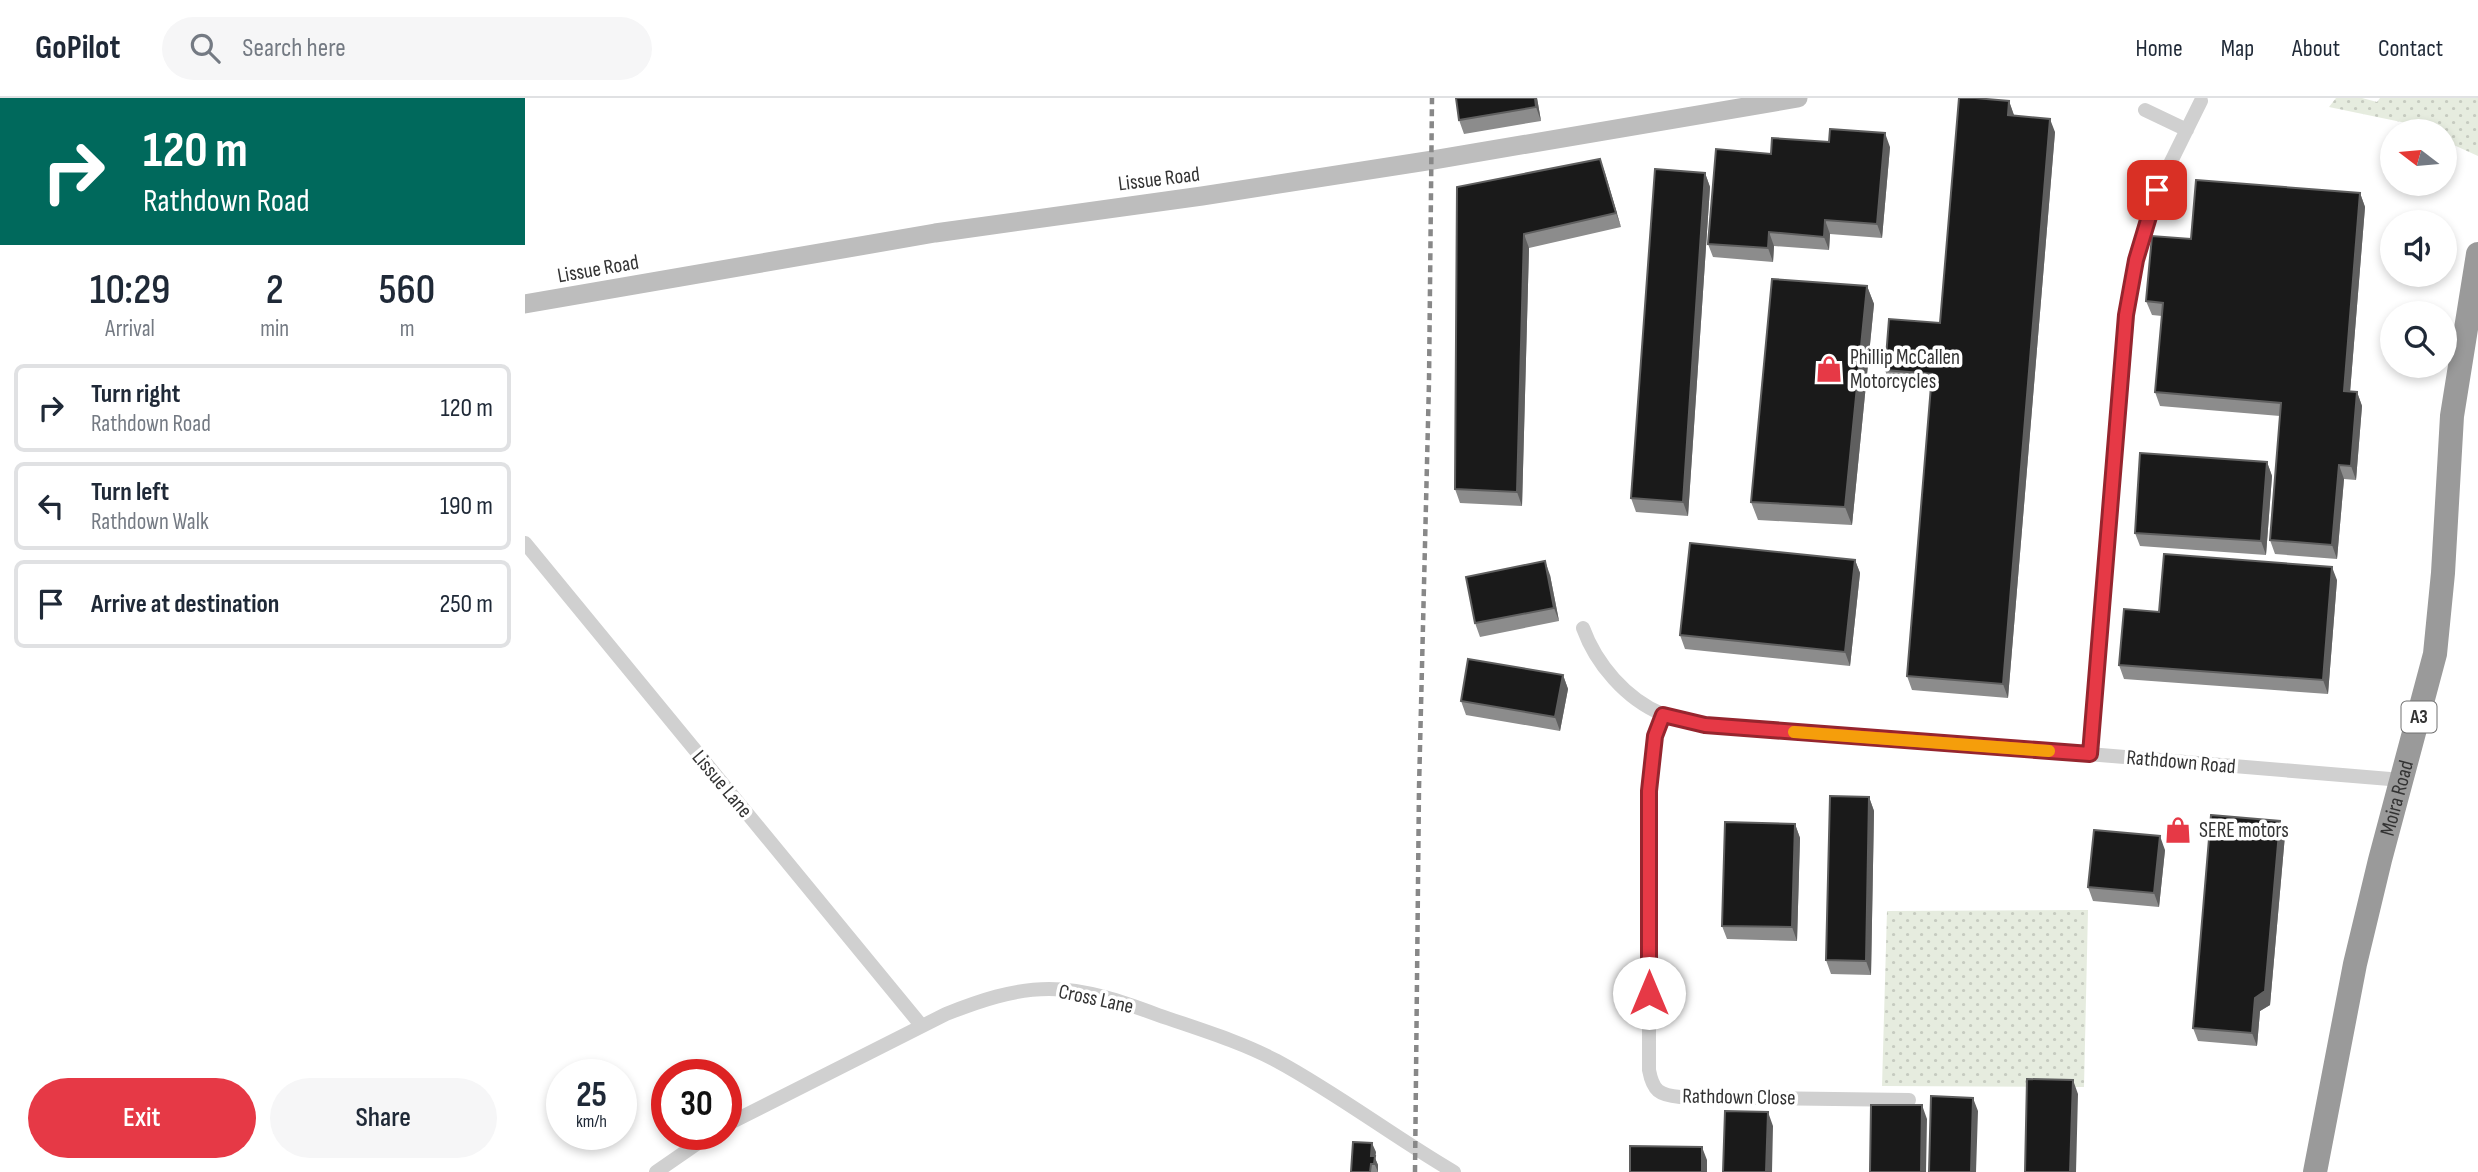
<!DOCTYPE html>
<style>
:root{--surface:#fff;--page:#f6f6f7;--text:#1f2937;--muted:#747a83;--line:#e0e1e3;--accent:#e63946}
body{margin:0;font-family:"Sofia Sans Condensed",sans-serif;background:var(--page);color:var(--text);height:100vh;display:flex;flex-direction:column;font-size:26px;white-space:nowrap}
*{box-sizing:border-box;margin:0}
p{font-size:23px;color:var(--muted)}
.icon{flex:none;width:38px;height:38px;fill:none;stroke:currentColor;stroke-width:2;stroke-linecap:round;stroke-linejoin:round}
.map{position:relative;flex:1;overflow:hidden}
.drawer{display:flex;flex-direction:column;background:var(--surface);width:525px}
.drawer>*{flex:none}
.banner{background:#00695c;color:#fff;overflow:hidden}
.needle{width:46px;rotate:286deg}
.buttons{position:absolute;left:1855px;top:21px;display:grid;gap:14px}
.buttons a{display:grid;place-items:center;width:77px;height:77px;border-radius:50%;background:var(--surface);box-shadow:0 4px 10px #0003;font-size:35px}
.speed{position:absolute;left:21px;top:961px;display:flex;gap:14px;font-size:35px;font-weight:700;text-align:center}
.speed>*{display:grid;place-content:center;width:91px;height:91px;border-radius:50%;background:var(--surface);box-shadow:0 4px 10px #0003;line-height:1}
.speed small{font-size:18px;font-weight:400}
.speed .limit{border:10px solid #d22;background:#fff;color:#111}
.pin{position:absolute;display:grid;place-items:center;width:60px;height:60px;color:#fff;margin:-30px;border-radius:14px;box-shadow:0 4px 10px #0006}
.me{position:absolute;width:77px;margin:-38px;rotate:0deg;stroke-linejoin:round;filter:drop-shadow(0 0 5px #0008)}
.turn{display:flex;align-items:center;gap:24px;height:147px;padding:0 28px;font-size:32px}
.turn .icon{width:91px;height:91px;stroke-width:2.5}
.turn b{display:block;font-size:49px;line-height:60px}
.eta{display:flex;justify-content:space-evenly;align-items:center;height:119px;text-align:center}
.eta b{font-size:42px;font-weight:600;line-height:49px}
.primary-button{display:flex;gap:14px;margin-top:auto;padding:14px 28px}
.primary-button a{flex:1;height:80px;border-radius:42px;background:var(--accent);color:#fff;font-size:28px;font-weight:600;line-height:80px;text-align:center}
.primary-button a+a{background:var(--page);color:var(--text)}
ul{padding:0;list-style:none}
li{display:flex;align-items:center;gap:21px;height:88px;margin:0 14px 10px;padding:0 14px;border:4px solid var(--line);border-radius:10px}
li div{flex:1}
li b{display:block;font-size:26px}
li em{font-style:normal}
header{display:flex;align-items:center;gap:42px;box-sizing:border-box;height:98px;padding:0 35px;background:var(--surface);border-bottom:2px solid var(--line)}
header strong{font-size:33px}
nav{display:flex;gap:38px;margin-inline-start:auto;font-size:24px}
.search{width:490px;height:63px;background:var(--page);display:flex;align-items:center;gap:18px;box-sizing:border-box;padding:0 24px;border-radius:38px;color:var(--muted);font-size:26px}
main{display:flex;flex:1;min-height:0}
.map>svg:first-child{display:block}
.grass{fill:url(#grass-dots)}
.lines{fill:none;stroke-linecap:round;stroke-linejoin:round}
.street{stroke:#d0d0d0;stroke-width:14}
.secondary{stroke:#bdbdbd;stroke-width:19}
.highway{stroke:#9a9a9a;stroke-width:24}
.rail{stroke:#888;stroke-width:4.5;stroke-dasharray:7 5;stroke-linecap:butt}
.wall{fill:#8c8c8c}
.shaded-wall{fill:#5f5f5f}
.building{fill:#1a1a1a;stroke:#5f5f5f;stroke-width:2}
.route-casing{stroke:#96252e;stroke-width:18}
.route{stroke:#e63946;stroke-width:12}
.slow{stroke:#f59e0b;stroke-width:12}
.labels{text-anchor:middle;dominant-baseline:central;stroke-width:7;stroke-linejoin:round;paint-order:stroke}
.shield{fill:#fff;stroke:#707070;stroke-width:2}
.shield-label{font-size:19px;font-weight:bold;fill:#333}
.street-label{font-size:21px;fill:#333;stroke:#fff}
.poi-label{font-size:21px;fill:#333;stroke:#fff;text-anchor:start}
</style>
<header>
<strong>GoPilot</strong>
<div class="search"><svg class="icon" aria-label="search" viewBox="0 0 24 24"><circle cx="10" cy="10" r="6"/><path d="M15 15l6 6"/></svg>Search here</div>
<nav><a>Home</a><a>Map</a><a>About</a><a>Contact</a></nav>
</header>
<main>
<section class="drawer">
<div class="banner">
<div class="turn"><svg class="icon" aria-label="right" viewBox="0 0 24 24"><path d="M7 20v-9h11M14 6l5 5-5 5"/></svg><div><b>120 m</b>Rathdown Road</div></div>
</div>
<div class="eta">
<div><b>10:29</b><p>Arrival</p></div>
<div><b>2</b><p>min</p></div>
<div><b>560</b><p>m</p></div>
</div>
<ul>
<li><svg class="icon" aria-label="right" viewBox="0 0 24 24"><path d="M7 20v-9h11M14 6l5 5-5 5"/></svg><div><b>Turn right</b><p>Rathdown Road</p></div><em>120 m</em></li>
<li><svg class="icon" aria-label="left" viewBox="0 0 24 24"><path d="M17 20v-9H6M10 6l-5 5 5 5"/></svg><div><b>Turn left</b><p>Rathdown Walk</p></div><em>190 m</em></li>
<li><svg class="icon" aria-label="arrive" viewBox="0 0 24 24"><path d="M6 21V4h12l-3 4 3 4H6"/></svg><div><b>Arrive at destination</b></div><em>250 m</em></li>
</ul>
<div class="primary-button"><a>Exit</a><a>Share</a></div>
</section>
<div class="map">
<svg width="1953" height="1074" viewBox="0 0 1953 1074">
<defs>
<pattern id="grass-dots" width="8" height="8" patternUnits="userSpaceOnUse" patternTransform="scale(1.75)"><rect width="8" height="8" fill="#e6ecdf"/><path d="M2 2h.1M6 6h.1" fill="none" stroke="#c6cbc0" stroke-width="1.8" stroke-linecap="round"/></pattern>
</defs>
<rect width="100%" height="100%" fill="#fff"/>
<path class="grass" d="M1811,0H1837L1852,4L1855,0H1953V58L1920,43V33H1899L1881,25L1804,9Z
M1563,812L1559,989L1357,988L1362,813Z"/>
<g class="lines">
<path class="street" d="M1620,12L1662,32
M0,445L396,927
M1058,530C1071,566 1101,601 1137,616C1150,622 1165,624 1179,627L1430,645L1877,682
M1138,617L1130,638L1124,693V972C1128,993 1134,997 1155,999L1384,1002
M1565,656L1605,190L1621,122L1632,92L1676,3
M201,1027L421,916C454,903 488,891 524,891C562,891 598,904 633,917C673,931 714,943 752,963C813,996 869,1039 929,1074
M131,1074L186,1036"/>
<path class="secondary" d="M0,206L410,135L677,98L908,62L1273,0"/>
<path class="highway" id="s1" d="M1790,1074L1830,866L1855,762L1910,556L1918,475L1927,318L1953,156"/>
<path class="rail" d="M890,1074L894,690L904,284L907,0"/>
</g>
<path class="wall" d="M931,0H1012L1016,23L939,36L934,22Z
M1484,3L1489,18L1530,34L1483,600L1387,592L1382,578L1406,289L1365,286L1360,272L1415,225Z
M1365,49L1357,140L1305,136L1304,152L1249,148L1248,164L1188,159L1183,146L1246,56Z
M1075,61L1096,129L1004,150L997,408L935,405L930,391L932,89Z
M1180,75L1185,89L1163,418L1111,414L1106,400Z
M1835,95L1840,109L1825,294H1832L1837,308L1831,382L1819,381L1812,461L1750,456L1745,442L1755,318L1635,308L1630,294L1637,218L1627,217L1621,203L1666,141Z
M1342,188L1349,206L1327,427L1233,422L1226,404Z
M1742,364L1747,378L1741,457L1615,448L1610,435Z
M1330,462L1335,475L1325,568L1160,551L1155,537Z
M1025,477L1034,523L955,539L950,525Z
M1812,482L1803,596L1599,581L1594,567L1634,514Z
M1038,577L1043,591L1035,633L941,617L936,603Z
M1344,699L1349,713L1346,877L1306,876L1301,862Z
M1755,723L1760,737L1745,907L1735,913L1732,948L1673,943L1668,930Z
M1270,726L1275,740L1272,843L1202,841L1197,828Z
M1640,752L1634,809L1568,803L1563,789Z
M851,1054L850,1060L853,1067V1074H826Z"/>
<path class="shaded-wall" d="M1010,0H1012L1016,23L1011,9Z
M1484,3L1489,17L1488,31L1483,17Z
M1525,21L1530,34L1483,600L1478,586Z
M1360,35L1365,49L1357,140L1352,126Z
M1075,61L1080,75L1096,129L1091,115Z
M1180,75L1185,89L1163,418L1158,404Z
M1835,95L1840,109L1824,307L1819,293Z
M1300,122L1305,136L1304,152L1299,139Z
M1244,134L1249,148L1248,164L1243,150Z
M999,136L1004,150L997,408L992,394Z
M1342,188L1349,206L1327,427L1320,409Z
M1832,294L1837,308L1831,382L1826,368Z
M1742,364L1747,378L1741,457L1736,443Z
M1814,367L1819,381L1812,461L1807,447Z
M1330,462L1335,475L1325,568L1320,554Z
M1020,463L1025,477L1034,523L1029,510Z
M1807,469L1812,482L1803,596L1798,582Z
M1038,577L1043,591L1035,633L1030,619Z
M1344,699L1349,713L1346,877L1341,863Z
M1755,723L1760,737L1745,907L1735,913L1732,948L1727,935L1730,900Z
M1270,726L1275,740L1272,843L1267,829Z
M1635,738L1640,752L1634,809L1629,795Z
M1548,982L1553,996L1551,1074H1545Z
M1448,1000L1453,1013L1451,1074H1446Z
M1397,1007L1402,1021L1401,1074H1396Z
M1243,1014L1248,1028L1247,1074H1241Z
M847,1045L851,1054L850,1060L853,1067V1074L846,1058Z
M1177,1049L1182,1062V1074H1177Z"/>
<path class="building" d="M931,0H1010L1011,9L934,22Z
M1434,0H1450L1484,3L1483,17L1525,21L1478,586L1382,578L1407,276L1360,272L1364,221L1415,225Z
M1305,31L1360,35L1352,126L1300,122L1299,139L1244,134L1243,150L1183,146L1191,51L1246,56L1247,40L1304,44Z
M1075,61L1091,115L999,136L992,394L930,391L932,89Z
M1130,71L1180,75L1158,404L1106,400Z
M1671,82L1835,95L1819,293L1832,294L1826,368L1814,367L1807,447L1745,442L1756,305L1630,294L1638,205L1621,203L1627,138L1666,141Z
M1247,181L1342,188L1320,409L1226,404Z
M1615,355L1742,364L1736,443L1610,435Z
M1165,445L1330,462L1320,554L1155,537Z
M1639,456L1807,469L1798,582L1594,567L1599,511L1634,514Z
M1020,463L1029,510L950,525L941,479Z
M943,561L1038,577L1030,619L936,603Z
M1305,698L1344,699L1341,863L1301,862Z
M1686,717L1755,723L1740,893L1730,900L1727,935L1668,930Z
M1200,724L1270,726L1267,829L1197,828Z
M1569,732L1635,738L1629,795L1563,789Z
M1502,981L1548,982L1545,1074H1500Z
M1406,998L1448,1000L1446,1074H1404Z
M1346,1007H1397L1396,1074H1345Z
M1200,1013L1243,1014L1241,1074H1198Z
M828,1044L847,1045L846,1058H850L849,1066H846L845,1074H826Z
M1105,1048L1177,1049V1074H1105Z"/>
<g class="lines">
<defs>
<path id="route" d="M1124,895V693L1130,638L1138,617L1180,627L1565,656L1601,217L1611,162L1632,92"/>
</defs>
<use href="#route" class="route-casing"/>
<use href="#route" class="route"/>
<path class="slow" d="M1269,634L1524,653"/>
</g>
<defs>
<symbol id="shop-bare" viewBox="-9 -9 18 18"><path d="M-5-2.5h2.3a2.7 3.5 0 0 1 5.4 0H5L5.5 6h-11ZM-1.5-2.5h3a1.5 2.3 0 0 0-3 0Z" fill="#e63946" stroke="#fff" stroke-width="2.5" paint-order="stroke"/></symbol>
</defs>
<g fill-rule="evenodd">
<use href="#shop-bare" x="1285" y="252" width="38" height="38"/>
<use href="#shop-bare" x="1634" y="713" width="38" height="38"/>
</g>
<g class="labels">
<rect class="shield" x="1876.5" y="603.5" width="35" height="31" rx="5"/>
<g class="shield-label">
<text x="1894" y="619">A3</text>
</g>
<g class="street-label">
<text transform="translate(634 81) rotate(-7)">Lissue Road</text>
<text transform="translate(73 171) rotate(-10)">Lissue Road</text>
<text transform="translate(1656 664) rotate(5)">Rathdown Road</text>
<text transform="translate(197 686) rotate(50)">Lissue Lane</text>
<text stroke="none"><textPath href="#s1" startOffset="383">Moira Road</textPath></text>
<text transform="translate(571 901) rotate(12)">Cross Lane</text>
<text transform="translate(1214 999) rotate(1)">Rathdown Close</text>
</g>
<g class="poi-label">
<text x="1325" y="259">Phillip McCallen<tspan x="1325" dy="24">Motorcycles</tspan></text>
<text x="1674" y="732">SERE motors</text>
</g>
</g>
</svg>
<div class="buttons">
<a><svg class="needle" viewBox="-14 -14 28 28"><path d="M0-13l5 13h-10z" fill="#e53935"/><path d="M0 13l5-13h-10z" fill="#747a83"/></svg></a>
<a><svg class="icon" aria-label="sound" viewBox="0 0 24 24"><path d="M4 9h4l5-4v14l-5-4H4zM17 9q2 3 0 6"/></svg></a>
<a><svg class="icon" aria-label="search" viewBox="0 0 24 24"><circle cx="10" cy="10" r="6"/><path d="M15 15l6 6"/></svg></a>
</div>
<div class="speed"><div>25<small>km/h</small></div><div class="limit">30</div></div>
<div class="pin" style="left:1632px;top:92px;background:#d93025"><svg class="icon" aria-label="arrive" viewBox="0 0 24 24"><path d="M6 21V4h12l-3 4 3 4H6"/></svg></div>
<svg class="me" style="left:1124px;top:895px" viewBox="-20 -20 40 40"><circle r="19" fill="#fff"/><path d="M0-13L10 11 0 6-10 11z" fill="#e63946"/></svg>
</div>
</main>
